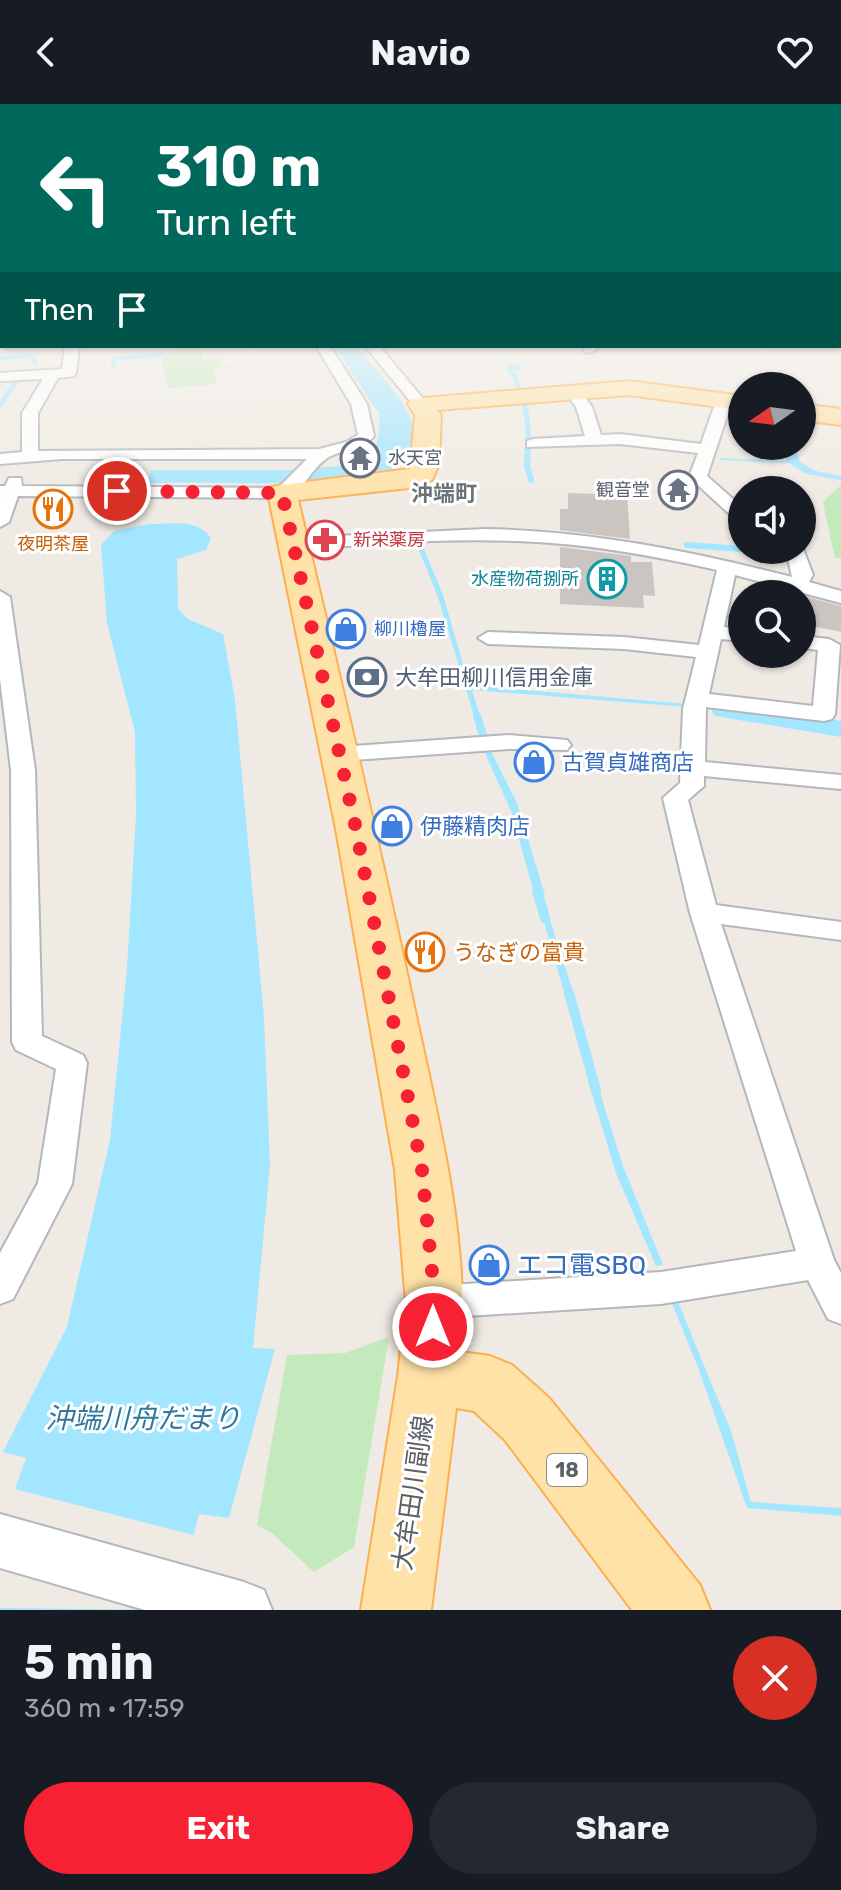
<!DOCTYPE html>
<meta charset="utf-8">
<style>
:root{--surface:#171b24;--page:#242831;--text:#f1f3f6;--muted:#9ea1a6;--accent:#f72134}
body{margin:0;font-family:Rubik,"Noto Sans JP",sans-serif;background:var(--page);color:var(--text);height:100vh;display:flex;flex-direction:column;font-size:30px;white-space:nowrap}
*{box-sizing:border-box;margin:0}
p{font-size:26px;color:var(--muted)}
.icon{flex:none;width:44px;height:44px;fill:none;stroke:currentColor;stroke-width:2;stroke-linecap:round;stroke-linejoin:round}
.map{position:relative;height:1506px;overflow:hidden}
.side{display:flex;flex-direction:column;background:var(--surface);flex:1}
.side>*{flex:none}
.top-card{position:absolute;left:0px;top:0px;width:842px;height:244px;box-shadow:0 2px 6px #0004;background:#00695c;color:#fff;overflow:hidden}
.needle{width:52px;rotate:256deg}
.controls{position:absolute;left:728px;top:268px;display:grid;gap:16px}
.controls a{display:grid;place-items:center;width:88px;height:88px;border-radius:50%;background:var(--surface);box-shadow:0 2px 6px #0004;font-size:40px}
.pin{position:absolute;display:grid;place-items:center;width:68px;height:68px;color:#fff;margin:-34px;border:4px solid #fff;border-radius:50%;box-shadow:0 2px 8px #0007}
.me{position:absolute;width:88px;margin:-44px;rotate:0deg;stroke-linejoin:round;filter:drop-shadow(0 0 6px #0008)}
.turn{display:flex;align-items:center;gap:28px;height:168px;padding:0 24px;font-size:36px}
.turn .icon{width:104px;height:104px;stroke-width:2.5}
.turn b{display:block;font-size:56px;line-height:68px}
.then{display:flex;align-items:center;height:76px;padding:0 24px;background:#0003;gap:16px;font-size:30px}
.round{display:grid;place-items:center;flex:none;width:84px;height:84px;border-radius:42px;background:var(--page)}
.headline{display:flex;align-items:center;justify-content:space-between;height:136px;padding:0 24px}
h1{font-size:48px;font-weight:700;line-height:60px}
.cta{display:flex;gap:16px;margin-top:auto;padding:16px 24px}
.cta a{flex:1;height:92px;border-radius:48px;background:var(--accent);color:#fff;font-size:32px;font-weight:700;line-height:92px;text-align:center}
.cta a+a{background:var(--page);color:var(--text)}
header{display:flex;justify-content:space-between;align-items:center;height:104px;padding:0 24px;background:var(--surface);font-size:36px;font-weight:700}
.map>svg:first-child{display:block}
.green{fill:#c4e9bd}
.water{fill:#a3e6ff}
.pier{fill:#efeae3}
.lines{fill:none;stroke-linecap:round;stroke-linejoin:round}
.stream-far3{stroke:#a3e6ff;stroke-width:5}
.stream-far2{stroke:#a3e6ff;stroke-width:6}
.stream-far1{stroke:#a3e6ff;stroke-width:8}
.stream{stroke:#a3e6ff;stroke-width:10}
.canal{fill:#a3e6ff;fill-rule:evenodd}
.building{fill:#cac5c0}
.minor-casing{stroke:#b4b7bb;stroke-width:4}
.tertiary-casing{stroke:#b4b7bb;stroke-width:4}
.primary-casing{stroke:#fdaf4e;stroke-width:4}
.minor{fill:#fff;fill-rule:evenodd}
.tertiary{fill:#fff;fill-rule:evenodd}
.primary{fill:#ffe2a8;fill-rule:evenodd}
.route{stroke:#f72134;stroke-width:14;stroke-dasharray:0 25.2}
.labels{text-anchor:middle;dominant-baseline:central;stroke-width:6;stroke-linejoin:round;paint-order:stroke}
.far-worship-label{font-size:18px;fill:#5b616d;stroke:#fff;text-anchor:start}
.far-health-label{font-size:18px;fill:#be3a42;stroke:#fff;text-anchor:start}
.far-food-label{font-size:18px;fill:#c56008;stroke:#fff}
.far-culture-label{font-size:18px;fill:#0d838f;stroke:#fff;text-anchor:end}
.far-shop-label{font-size:18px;fill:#366cbe;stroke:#fff;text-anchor:start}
.shield{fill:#fff;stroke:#8c9093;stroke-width:2}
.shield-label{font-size:20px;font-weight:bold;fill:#5b6165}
.far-quarter-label{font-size:22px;font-weight:bold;fill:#6c7377;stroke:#fff}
.service-label{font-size:22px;fill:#4e5e75;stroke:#fff;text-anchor:start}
.shop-label{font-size:22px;fill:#366cbe;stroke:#fff;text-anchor:start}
.food-label{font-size:22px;fill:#c56008;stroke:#fff;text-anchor:start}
.near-shop-label{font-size:26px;fill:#366cbe;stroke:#fff;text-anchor:start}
.near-street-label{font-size:26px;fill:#5b6165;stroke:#fff}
.near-water-label{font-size:28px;font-style:italic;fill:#30789e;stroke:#fff}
</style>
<header><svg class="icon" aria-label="back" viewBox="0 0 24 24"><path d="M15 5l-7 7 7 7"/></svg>Navio<svg class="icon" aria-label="heart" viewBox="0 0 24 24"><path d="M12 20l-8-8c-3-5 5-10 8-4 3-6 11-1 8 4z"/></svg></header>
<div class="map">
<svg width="841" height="1506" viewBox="0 0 841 1506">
<rect width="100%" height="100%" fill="#efeae3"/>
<path class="green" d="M201,246L204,256L220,254L222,261H250L213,264L217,280L168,284L161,253L177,247Z
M841,381V454H835L823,398Z
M389,1233L354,1443L314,1468L273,1430L257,1421L287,1251L345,1249Z"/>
<path class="water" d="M335,242H357C374,267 405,293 412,319C417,341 400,364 380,371C369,374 355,374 343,375C276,384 210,375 142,380L144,374H149L151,366H295L364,360C380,346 380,325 379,306H376Z
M783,342H796L800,358L816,367L841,372V376L806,370L789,359L720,356V354L786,357Z
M149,420C172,420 197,414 211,434L206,446L177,455L178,505L188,515L223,530L235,596L264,914L270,1061L253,1244L275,1245L229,1414L199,1410L174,1506H0V1426L26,1354L3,1348L67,1223L110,1036L127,864L136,711L135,628L107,519L101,441L114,427Z
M415,436H420L443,491L469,581L687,600V603L472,586L483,621L477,622L438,493Z
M486,637L517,699L545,791L535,792L511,707L480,638Z
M540,804H546L576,897L567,898Z
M596,976L623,1062L663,1161L656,1162L616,1069L588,977Z
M671,1181L731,1327L751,1398L841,1404V1412L747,1404L699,1266L665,1182Z"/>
<path class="pier" d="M11,1384L197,1432L178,1506L0,1504V1414Z"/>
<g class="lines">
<path class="stream-far3" d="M0,254L31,252L35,258
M114,262L113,255L162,251
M519,263H509C523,288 531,317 527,346
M0,301L21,270"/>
<path class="stream-far2" d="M528,344L527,361L531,376
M687,441L742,445
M749,446L797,455"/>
<path class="stream-far1" d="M477,612L487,644
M536,782L538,789"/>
<path class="stream" d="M537,787L545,814
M569,889L596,986"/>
<path class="canal" d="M725,598L841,617V633L715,612L711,606L715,600Z"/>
</g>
<path class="building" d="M568,389L627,391L630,435L560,426V405H568Z
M560,443L631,452V458H652L655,492L643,491L644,504L560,500Z
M807,493L841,502V528L802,520V503Z"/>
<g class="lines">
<defs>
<path id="minor" d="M2,202V210L0,211V203Z
M65,242H79L76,269L74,272L58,274L38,309V347L319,345L346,338L358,331L351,300L316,242H330L367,300L374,332C362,348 345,344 329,353C311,363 304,389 282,394L18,392L9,418L0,423V382H5L9,374H21L22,382L278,384L307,355H62L0,360V350L22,348V309L43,275L0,277V269L62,265Z
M365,242H379L425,297V303H415Z
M582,242H596L597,245L590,249L585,248Z
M573,282L578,284L592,303L601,331L620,330L701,340L716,297L724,292L729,294L732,297L707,372L742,403V417L736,416L689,373L698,349L620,340L527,343V337L533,335L585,332L576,303L565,287Z
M485,425C590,427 691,447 792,473L786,446H802V442L813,471L809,478L841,487V499L735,471L724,523L742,525V537L721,535L709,590L813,602L818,546L802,544V532L829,535L840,541L835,610L832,615L824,617L706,603L705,658L841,671V685L704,672V682L688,696L716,801L841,818V836L721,820L834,1156L841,1169V1220L828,1215L808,1176L661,1200L435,1214L422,1209L417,1198L422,1187L435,1182L661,1168L796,1147L690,809L663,694L680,679L683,605L696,553L624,545L488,540L478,534L488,528L624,533L699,541L717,466C651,451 584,439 516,437C442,434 368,440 294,446L285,440L294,434Z
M0,487L10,493L35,666L42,932L83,951L87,959L72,1080L13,1195L0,1200V1149L38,1079L56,965L16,946L12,938L11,666L0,575Z
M509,631L567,636L571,641L567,646L509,645L339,657L331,655L327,650L331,645L339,643Z"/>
<path id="tertiary" d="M0,1410L244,1478L264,1486L272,1506H145L0,1464Z"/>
<path id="primary" d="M629,277L742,292V306L629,291L437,306L441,311L439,360L432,376L409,384L298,396C338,564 378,733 414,902C438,1016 469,1131 461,1248L490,1252L512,1261L549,1294L700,1481L710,1506H632L505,1336L474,1307L456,1304L431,1506H361L398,1272L406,1198L395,1066L336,725L268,389L272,383L282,381L410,365L415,311L408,300L411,295Z
M802,300L841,305V321L802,316Z"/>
</defs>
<use href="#minor" class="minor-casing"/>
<use href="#tertiary" class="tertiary-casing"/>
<use href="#primary" class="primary-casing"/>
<use href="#minor" class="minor"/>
<use href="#tertiary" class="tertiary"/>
<use href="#primary" class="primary"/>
</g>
<linearGradient id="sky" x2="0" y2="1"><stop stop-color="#8cc8f1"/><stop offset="0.48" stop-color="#f8f6f2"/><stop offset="1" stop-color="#f8f6f2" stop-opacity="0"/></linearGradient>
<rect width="841" height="404" fill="url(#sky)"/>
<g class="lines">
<path class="route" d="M117,387L282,389L356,725L422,1066L435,1198L433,1223"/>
</g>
<defs>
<symbol id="temple-ring" viewBox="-11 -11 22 22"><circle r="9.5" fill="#fff" stroke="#6b7280" stroke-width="1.5"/><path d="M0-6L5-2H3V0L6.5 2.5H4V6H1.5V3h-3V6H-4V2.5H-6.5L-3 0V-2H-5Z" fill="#6b7280"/></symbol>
<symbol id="restaurant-ring" viewBox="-11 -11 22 22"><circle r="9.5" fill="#fff" stroke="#e8710a" stroke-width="1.5"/><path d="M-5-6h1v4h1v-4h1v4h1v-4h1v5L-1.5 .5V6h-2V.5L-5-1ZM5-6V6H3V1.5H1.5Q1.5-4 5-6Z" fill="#e8710a"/></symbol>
<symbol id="pharmacy-ring" viewBox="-11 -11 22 22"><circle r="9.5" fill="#fff" stroke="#e0444e" stroke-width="1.5"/><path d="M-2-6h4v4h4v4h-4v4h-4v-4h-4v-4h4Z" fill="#e0444e"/></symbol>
<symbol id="building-ring" viewBox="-11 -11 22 22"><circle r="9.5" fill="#fff" stroke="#0f9aa8" stroke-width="1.5"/><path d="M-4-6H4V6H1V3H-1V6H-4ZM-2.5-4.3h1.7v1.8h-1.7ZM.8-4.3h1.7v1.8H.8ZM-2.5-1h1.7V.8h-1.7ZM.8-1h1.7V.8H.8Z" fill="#0f9aa8"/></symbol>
<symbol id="shop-ring" viewBox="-11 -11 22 22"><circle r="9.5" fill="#fff" stroke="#3f7fe0" stroke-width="1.5"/><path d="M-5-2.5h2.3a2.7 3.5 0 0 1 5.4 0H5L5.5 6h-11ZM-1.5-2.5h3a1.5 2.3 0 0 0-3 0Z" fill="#3f7fe0"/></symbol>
<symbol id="bank-ring" viewBox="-11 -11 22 22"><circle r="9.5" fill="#fff" stroke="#5c6f8a" stroke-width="1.5"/><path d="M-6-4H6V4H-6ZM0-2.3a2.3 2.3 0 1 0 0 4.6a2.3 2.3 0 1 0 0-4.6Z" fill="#5c6f8a"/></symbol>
</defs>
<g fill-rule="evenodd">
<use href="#temple-ring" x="338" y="332" width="44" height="44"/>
<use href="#temple-ring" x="656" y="364" width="44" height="44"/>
<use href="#restaurant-ring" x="31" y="383" width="44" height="44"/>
<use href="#pharmacy-ring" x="303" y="414" width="44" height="44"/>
<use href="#building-ring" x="585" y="453" width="44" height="44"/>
<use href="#shop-ring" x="324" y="503" width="44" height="44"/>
<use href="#bank-ring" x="345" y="551" width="44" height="44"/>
<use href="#shop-ring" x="512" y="636" width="44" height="44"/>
<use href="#shop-ring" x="370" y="700" width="44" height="44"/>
<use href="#restaurant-ring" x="403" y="826" width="44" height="44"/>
<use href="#shop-ring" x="467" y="1139" width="44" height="44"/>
</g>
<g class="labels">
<g class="far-worship-label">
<text x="388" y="354">水天宮</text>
<text x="650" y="386" text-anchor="end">観音堂</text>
</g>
<g class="far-health-label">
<text x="353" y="436">新栄薬房</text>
</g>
<g class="far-food-label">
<text x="53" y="440">夜明茶屋</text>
</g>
<g class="far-culture-label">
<text x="579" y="475">水産物荷捌所</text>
</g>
<g class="far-shop-label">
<text x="374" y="525">柳川櫓屋</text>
</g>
<rect class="shield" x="547" y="1350" width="40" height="32" rx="6"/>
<g class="shield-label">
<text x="567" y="1366">18</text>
</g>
<g class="far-quarter-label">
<text x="444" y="389">沖端町</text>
</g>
<g class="service-label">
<text x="395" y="573">大牟田柳川信用金庫</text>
</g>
<g class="shop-label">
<text x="562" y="658">古賀貞雄商店</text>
<text x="420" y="722">伊藤精肉店</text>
</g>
<g class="food-label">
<text x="453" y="848">うなぎの富貴</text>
</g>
<g class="near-shop-label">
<text x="517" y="1161">エコ電SBQ</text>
</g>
<g class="near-street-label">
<text transform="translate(413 1389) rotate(-82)">大牟田川副線</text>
</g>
<g class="near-water-label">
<text x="143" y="1314">沖端川舟だまり</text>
</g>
</g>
</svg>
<div class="controls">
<a><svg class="needle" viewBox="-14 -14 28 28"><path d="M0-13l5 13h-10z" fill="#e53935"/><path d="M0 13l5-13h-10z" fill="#9ea1a6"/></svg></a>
<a><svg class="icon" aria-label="sound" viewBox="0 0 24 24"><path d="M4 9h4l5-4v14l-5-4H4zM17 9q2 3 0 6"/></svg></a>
<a><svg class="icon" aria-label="search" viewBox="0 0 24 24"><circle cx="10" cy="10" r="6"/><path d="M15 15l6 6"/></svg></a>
</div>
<div class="pin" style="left:117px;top:387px;background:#d93025"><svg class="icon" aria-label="arrive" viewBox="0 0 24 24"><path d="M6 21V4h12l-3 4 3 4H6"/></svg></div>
<svg class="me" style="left:433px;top:1223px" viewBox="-20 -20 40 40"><circle r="17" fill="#f72134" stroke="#fff" stroke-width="3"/><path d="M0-11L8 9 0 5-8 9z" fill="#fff"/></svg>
<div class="top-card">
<div class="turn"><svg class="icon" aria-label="left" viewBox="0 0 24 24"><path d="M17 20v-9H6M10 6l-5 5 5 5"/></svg><div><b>310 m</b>Turn left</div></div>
<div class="then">Then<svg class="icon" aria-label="arrive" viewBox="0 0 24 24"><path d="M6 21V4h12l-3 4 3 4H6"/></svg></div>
</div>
</div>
<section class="side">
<div class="headline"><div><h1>5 min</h1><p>360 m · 17:59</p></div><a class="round" style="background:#d93025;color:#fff"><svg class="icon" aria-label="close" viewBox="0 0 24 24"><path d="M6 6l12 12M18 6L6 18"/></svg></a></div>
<div class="cta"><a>Exit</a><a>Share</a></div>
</section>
